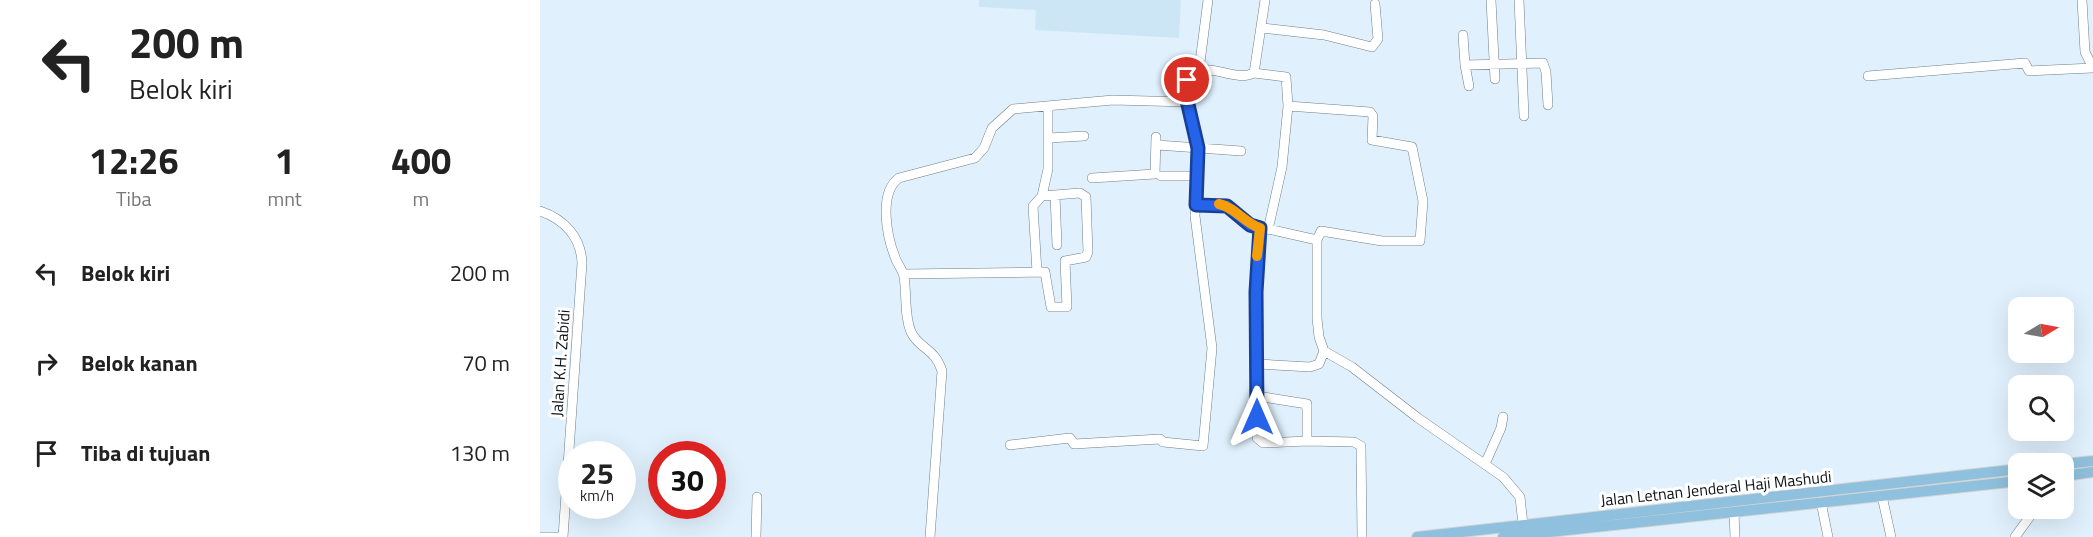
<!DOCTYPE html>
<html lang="id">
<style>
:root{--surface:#fff;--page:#f2f2f2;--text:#222;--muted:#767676}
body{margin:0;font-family:"Titillium Web",sans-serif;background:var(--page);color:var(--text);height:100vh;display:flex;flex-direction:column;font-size:22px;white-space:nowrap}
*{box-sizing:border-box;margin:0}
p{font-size:20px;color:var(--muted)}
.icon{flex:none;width:33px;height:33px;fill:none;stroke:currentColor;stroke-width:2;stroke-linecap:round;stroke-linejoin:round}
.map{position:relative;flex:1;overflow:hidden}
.side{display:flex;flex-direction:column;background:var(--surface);width:540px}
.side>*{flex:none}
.guide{background:#fff;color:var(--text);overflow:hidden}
.needle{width:39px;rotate:80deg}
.controls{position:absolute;left:1468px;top:297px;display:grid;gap:12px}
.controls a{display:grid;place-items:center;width:66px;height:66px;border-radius:12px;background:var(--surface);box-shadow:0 6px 24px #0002;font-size:30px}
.speed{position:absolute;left:18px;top:441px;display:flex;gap:12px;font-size:30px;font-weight:700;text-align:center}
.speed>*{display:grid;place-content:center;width:78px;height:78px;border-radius:50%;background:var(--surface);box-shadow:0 6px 24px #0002;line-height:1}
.speed small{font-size:15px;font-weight:400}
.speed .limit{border:9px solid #d22;background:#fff;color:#111}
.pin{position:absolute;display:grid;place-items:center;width:51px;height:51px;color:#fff;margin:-26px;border:3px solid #fff;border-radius:50%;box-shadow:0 2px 6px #0007}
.me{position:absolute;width:66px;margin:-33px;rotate:0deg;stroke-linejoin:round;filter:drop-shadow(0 0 4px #0008)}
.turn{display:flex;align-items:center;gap:21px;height:126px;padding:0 30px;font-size:27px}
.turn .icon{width:78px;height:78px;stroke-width:2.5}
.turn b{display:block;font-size:42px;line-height:51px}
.eta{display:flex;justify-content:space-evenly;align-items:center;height:102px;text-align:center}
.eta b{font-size:36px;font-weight:700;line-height:42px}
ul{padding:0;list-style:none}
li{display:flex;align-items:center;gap:18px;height:90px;padding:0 30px}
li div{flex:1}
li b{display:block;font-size:22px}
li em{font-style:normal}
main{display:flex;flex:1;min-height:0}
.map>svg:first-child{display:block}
.built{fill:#cde6f5}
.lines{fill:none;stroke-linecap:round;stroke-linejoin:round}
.minor-casing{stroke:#6f7e89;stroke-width:10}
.major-casing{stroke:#d4d5d5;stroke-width:12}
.minor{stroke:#fff;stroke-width:9}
.major{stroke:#8fc0dd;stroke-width:10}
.route-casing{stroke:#184099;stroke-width:15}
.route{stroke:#2563eb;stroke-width:10}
.slow{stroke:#f59e0b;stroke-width:10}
.labels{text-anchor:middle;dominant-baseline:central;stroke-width:6;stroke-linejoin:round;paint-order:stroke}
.street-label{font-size:16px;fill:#0e1418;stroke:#fff}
</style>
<main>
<section class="side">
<div class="guide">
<div class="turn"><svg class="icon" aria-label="left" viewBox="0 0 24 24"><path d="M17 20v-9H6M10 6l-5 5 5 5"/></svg><div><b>200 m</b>Belok kiri</div></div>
</div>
<div class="eta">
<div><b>12:26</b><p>Tiba</p></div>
<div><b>1</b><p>mnt</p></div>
<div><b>400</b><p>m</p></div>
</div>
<ul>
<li><svg class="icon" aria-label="left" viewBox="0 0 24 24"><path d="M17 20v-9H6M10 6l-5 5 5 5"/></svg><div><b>Belok kiri</b></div><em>200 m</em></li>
<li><svg class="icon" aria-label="right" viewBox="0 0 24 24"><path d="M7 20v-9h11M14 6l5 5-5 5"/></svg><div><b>Belok kanan</b></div><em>70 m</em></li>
<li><svg class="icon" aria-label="arrive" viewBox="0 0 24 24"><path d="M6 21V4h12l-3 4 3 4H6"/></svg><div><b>Tiba di tujuan</b></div><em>130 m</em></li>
</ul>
</section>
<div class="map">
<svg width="1553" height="537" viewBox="0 0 1553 537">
<rect width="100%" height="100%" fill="#e0f1fd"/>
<path class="built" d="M439,0H641L639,38L495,30L496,10L439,7Z"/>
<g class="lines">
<defs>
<path id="minor" d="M951,0L955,79
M979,0L984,116
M1542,0L1545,52L1553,68
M722,28L784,35L832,47L838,39L835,4
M923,35L925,65L1003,63L1006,72L1008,105
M925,65L929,86
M659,70L668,0
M714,73L746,77L748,106L830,112L833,116L832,140L872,147L883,201L880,241H842L781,231L777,240
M1328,76L1485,63L1489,71L1553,68
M509,138L544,136
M617,145L701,151
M621,176H657
M552,178L615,174L616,137
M515,195L517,245
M656,205L682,204L710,225L777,240V318L779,337L784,351L812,367L878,418L963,477L980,497L983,525
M0,211C24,219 41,237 42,263L23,537H0
M720,228L716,292L717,438L723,443L767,441
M728,230L742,167L748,106
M497,272L493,206L502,196L508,169V107
M364,274L505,272L511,307H527L525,261L546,257L548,252L546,197L540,193L502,196
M717,364L770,367L779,364L784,351
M717,396L767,404V441L814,442L821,446L822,537
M470,445L530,438L534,444L620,439L623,442L663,446L672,348L655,216L658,149L646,96L645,86L649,75C669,60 694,83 714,73L725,0
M945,464L961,428L963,417
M1342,496L1351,537
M1281,502L1288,537
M1194,512L1195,537
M216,537L217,497
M390,537L402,371C395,348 379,349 371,332C364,315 367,295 364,277C363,270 357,264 355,257C347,237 338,193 359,178L435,158L444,148L452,128L473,109L573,100L647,102
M1475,537L1496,508"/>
<path id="major" d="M1524,464L1553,461
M1524,476L1553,472
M877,537L1479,469
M963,537L1479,481"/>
</defs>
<use href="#minor" class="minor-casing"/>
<use href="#major" class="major-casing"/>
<use href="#minor" class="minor"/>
<use href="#major" class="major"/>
</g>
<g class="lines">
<defs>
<path id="route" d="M647,80L646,96L658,148L656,205L687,206L710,225L720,228L716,292L717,417"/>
</defs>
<use href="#route" class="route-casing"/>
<use href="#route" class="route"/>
<path class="slow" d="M679,204C695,207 704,223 720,228L717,256"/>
</g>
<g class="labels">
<g class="street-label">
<text transform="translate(20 363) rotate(-86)">Jalan K.H. Zabidi</text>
<text transform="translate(1176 488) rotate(-6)">Jalan Letnan Jenderal Haji Mashudi</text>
</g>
</g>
</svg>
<div class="controls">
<a><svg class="needle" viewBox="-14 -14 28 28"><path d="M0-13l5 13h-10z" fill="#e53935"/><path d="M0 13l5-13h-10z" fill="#767676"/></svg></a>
<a><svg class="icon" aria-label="search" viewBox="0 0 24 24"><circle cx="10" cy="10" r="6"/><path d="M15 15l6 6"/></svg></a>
<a><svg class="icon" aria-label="layers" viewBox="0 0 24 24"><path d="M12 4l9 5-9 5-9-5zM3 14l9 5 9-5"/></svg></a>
</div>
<div class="speed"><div>25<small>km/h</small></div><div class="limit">30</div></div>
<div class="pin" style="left:647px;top:80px;background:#d93025"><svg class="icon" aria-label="arrive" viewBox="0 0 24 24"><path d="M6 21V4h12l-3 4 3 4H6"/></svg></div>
<svg class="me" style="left:717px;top:417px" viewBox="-20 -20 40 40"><path d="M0-17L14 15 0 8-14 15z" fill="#2563eb" stroke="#fff" stroke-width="4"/></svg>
</div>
</main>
